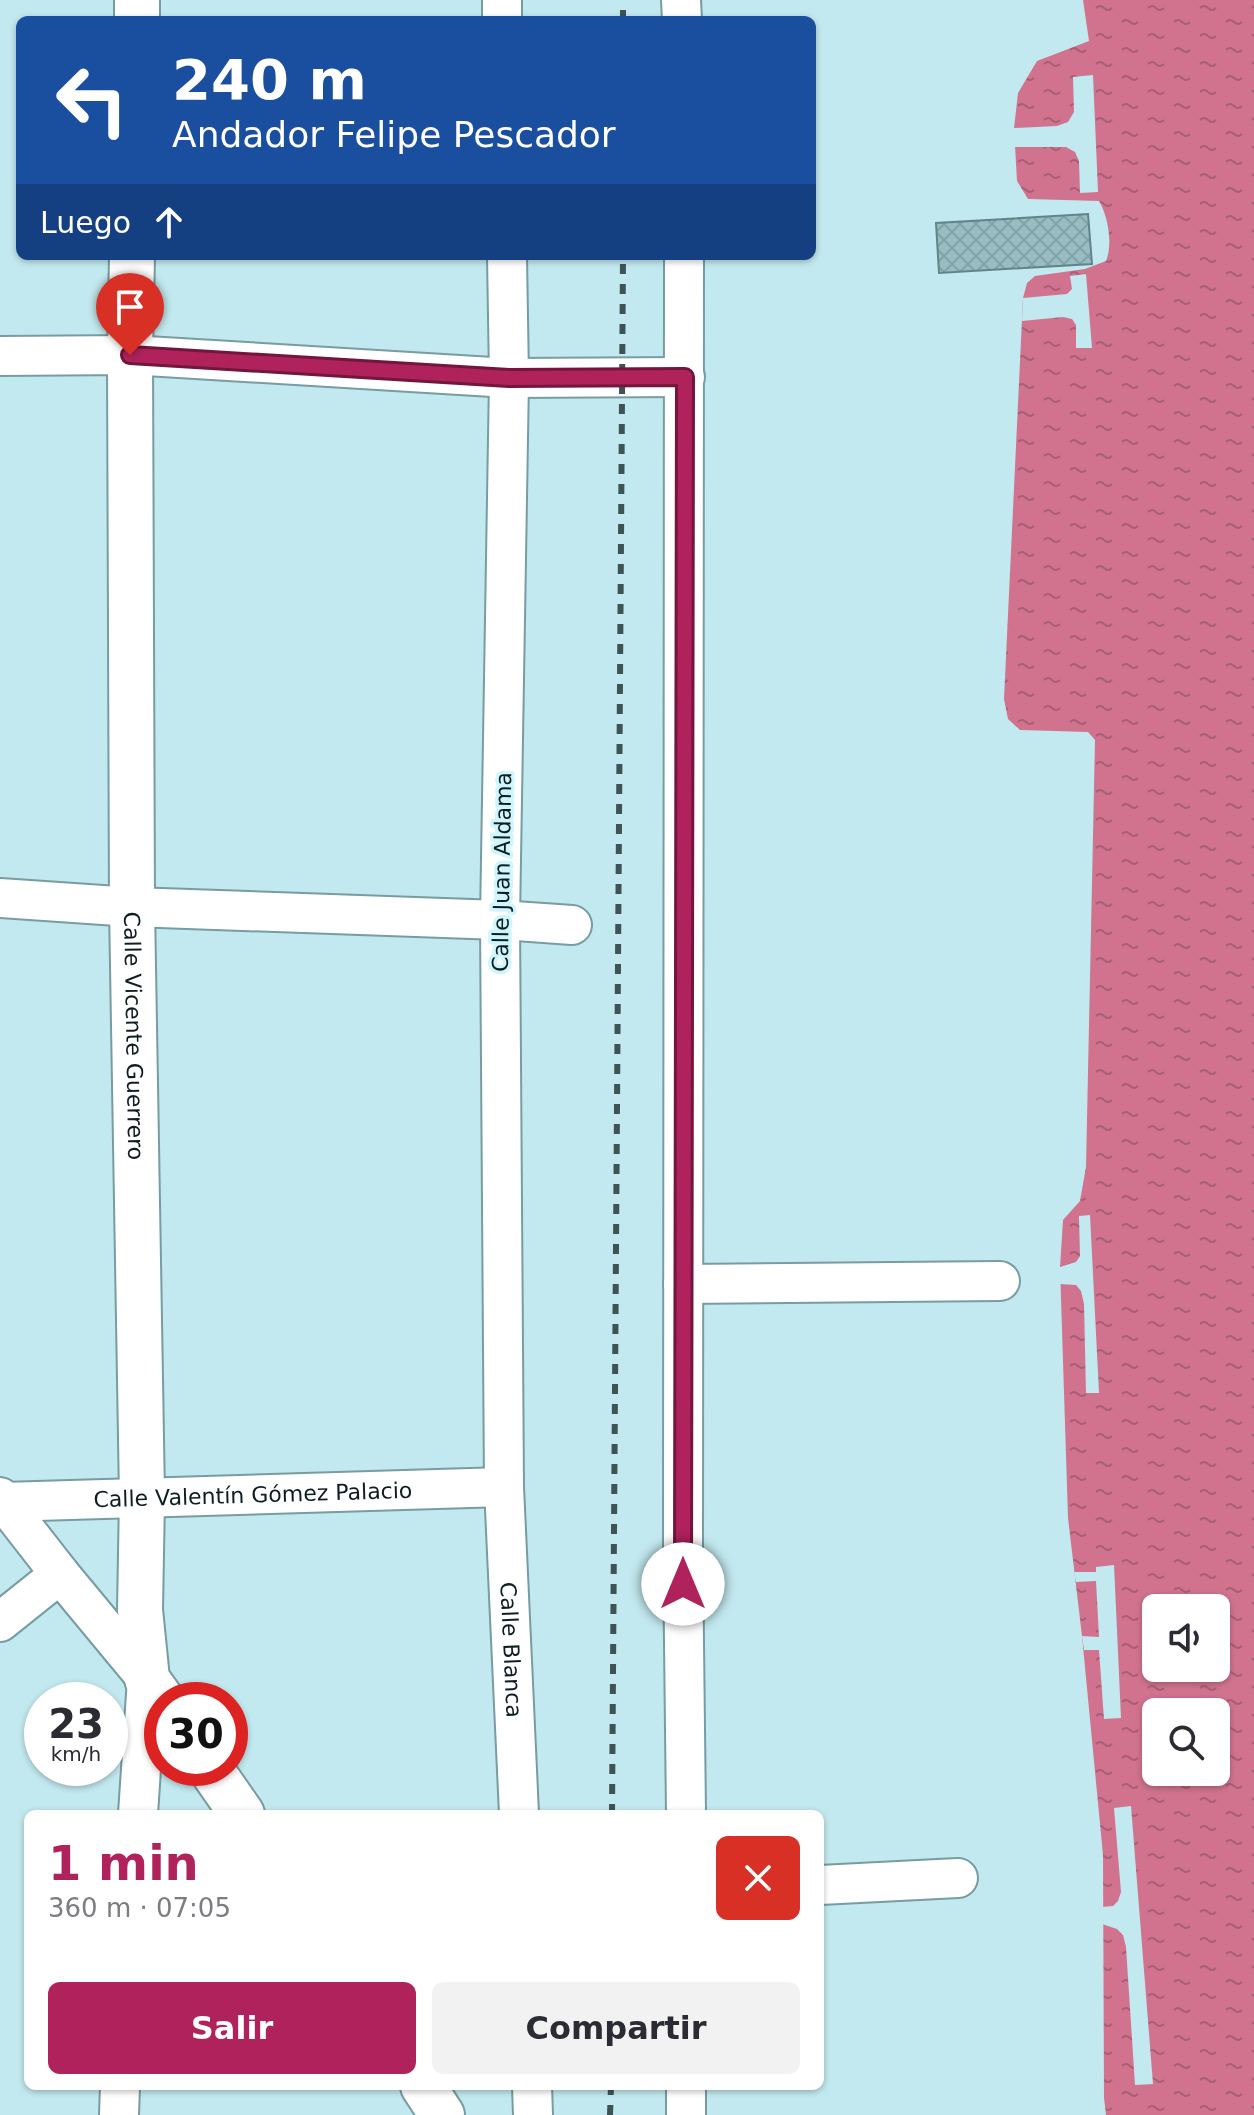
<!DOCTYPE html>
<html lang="es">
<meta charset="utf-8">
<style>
:root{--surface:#fff;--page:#f2f2f3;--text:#2b2b33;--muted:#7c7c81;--accent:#b0225c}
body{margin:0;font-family:"DejaVu Sans",sans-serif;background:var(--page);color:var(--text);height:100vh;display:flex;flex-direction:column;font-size:30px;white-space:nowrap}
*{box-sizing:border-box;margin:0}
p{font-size:26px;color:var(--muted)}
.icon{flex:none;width:44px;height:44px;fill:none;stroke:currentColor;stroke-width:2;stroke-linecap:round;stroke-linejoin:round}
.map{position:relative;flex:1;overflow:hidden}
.drawer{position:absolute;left:24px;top:1810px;width:800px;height:280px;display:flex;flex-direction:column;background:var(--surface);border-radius:12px;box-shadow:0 2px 6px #0004}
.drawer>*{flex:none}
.top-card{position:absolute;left:16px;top:16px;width:800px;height:244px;border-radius:12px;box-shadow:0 2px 6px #0004;background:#1a4fa0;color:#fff;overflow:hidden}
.fabs{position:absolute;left:1142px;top:1594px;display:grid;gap:16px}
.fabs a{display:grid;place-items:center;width:88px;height:88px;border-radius:12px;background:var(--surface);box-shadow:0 2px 6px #0004;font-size:40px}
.speed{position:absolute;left:24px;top:1682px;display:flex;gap:16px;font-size:40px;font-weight:700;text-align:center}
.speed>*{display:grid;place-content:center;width:104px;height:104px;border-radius:50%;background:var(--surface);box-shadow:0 2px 6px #0004;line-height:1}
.speed small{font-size:20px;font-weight:400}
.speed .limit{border:12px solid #d22;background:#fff;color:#111}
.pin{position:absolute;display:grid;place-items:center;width:68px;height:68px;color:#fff;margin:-82px -34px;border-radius:50% 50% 50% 0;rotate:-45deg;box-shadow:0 0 8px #0007}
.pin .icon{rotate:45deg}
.me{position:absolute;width:88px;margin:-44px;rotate:0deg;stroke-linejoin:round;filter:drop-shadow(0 0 6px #0008)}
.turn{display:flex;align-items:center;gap:28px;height:168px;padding:0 24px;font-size:36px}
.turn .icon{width:104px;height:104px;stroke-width:2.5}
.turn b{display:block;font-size:56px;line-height:68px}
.then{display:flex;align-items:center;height:76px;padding:0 24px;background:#0003;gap:16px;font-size:30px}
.round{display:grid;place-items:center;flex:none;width:84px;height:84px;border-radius:12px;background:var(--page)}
.head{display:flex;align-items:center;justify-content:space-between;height:136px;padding:0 24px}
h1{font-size:48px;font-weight:600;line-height:60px;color:var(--accent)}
.primary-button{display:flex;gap:16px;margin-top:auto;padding:16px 24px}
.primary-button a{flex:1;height:92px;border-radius:12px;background:var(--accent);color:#fff;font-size:32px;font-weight:600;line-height:92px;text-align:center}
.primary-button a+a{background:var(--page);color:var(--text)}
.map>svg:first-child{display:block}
.water{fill:url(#water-ripples);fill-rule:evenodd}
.pier{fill:#c2e9ef}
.building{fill:url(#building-cross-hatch);stroke:#60848a;stroke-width:2}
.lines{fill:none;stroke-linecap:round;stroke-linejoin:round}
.minor-casing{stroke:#779ca2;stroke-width:42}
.major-casing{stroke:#779ca2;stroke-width:48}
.minor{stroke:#fff;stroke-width:38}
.major{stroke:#fff;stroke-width:44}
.rail{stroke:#3d5356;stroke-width:6;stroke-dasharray:10 10;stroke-linecap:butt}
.route-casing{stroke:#72163c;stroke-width:20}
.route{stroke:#b0225c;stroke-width:14}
.labels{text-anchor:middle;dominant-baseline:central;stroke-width:7;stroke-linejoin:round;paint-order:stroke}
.street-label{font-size:22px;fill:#0e1d1f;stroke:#cff6fd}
</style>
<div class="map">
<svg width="1254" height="2115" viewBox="0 0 1254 2115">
<defs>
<pattern id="water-ripples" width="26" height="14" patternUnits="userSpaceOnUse" patternTransform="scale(2)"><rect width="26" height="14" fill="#d1738f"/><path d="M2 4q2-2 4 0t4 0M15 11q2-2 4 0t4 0" fill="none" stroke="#a85e74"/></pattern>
<pattern id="building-cross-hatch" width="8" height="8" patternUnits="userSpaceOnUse" patternTransform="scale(2)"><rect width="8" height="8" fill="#97bdc3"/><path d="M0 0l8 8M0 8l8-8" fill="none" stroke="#81a2a7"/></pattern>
</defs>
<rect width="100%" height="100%" fill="#c2e9ef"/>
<path class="water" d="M1083,0H1254V2115H1106L1104,2098L1103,1855L1082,1636L1068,1518L1060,1267L1063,1220L1080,1201L1086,1167L1095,740L1088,732L1020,730L1008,719L1004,699L1023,298L1027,283L1035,276L1085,269L1106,261C1113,244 1108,216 1099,201L1028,199L1017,181L1014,128L1018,93L1037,61L1089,41ZM1156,1608H1216V1668H1156ZM1156,1712H1216V1772H1156Z"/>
<path class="pier" d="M1093,75L1098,192L1080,193L1079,161L1075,152L1066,147H1014V128L1057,126L1068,122L1074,112L1073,77Z
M1086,274L1092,348H1076V325L1072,319L1063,317L1022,321L1023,298L1067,294L1072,289L1070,276Z
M1090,1215L1099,1393H1086L1084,1304L1081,1291L1076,1285L1060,1284V1267L1076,1262L1080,1256L1079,1216Z
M1114,1565L1121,1718L1104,1719L1099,1650H1084L1082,1636L1099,1637L1096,1581L1076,1582L1074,1572H1096V1567Z
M1131,1806L1153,2084L1135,2085L1126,1947L1123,1935L1117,1929L1102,1924V1907L1113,1906L1118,1901L1121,1892L1114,1808Z"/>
<path class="building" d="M1088,214L1092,264L939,273L936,223Z"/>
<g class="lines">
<defs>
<g id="minor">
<path d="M502,0V20"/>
<path d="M681,0L682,20"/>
<path id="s1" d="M507,256L509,378L500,920L504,1487L519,1814"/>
<path d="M684,256L683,1556L686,1814"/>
<path d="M0,356L130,355L509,378L685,377"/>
<path d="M0,898L132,907L500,920L572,925"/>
<path d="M683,1284L1000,1281"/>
<path d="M0,1497L60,1574L147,1679L138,1814"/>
<path id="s2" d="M3,1502L504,1487"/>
<path d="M0,1622L60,1574"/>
<path d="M820,1885L958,1878"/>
<path d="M532,2086L533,2115"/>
<path d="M119,2115L120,2086"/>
<path d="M686,2115V2086"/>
</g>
<g id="major">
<path d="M137,20V0"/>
<path id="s3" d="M132,256L130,355L132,907L142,1497L140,1610L147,1679L162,1700"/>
<path d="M210,1768L242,1814"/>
<path d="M423,2086L442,2115"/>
</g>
</defs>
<use href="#minor" class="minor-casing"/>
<use href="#major" class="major-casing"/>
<use href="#minor" class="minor"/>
<use href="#major" class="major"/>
<path class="rail" d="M623,20V0
M612,1814L623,256
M610,2115L611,2086"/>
</g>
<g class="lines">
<defs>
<path id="route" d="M130,355L509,378L685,377L683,1584"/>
</defs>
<use href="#route" class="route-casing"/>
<use href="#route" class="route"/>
</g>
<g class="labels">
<g class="street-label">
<text transform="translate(502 872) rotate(-89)">Calle Juan Aldama</text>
<text stroke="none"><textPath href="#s3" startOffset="780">Calle Vicente Guerrero</textPath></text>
<text stroke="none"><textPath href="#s2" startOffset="250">Calle Valentín Gómez Palacio</textPath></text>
<text stroke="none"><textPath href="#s1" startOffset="1394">Calle Blanca</textPath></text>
</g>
</g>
</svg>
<div class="fabs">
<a><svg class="icon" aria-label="sound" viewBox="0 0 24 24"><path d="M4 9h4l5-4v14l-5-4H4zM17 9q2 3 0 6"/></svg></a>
<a><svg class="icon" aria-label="search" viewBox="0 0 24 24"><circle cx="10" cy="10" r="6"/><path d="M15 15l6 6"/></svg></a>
</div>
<div class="speed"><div>23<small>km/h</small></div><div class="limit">30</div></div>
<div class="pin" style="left:130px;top:355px;background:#d93025"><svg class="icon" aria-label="arrive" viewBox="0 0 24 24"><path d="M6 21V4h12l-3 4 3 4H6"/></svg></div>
<svg class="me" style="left:683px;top:1584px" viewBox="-20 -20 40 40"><circle r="19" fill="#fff"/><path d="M0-13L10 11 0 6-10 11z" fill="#b0225c"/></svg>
<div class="top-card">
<div class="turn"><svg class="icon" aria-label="left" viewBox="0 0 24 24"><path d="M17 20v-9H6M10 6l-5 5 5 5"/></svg><div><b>240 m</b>Andador Felipe Pescador</div></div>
<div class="then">Luego<svg class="icon" aria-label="ahead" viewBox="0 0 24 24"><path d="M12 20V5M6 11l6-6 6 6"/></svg></div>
</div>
<section class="drawer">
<div class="head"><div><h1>1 min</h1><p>360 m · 07:05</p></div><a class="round" style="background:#d93025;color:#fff"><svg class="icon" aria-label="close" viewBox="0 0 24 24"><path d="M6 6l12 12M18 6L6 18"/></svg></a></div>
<div class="primary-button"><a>Salir</a><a>Compartir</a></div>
</section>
</div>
